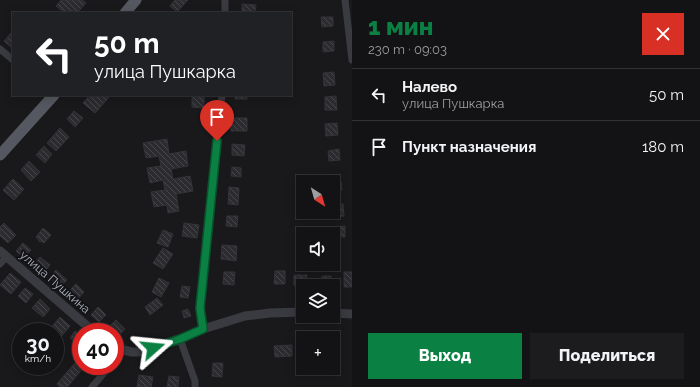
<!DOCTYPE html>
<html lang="ru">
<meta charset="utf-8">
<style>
:root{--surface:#131315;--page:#1c1c1e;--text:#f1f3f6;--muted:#9d9ea0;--line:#323234;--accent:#0b8043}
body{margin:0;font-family:Raleway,sans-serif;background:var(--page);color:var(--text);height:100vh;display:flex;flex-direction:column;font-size:15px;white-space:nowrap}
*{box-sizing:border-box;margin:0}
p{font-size:13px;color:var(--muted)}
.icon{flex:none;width:22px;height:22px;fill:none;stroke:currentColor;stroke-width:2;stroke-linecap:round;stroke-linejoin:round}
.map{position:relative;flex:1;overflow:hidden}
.panel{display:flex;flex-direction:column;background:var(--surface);width:348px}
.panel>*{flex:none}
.top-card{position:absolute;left:12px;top:12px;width:280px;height:84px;border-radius:0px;box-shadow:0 2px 10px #0003,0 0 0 1px var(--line);background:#202124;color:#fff;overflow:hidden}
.needle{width:26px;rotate:143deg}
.fabs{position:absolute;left:296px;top:175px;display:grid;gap:8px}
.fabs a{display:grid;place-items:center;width:44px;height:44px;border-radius:0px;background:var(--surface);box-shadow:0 2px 10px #0003,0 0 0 1px var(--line);font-size:20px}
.speed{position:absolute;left:12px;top:323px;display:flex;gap:8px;font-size:20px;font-weight:700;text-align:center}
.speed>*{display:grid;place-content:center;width:52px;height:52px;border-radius:50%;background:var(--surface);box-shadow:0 2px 10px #0003,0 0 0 1px var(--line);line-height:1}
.speed small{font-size:10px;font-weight:400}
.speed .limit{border:6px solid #d22;background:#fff;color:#111}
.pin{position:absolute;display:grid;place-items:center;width:34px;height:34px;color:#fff;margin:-41px -17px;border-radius:50% 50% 50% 0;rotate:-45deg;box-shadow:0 0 4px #0007}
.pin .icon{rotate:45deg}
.me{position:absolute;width:44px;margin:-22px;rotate:72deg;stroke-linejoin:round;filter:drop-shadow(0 0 3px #0008)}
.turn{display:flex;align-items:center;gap:14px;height:84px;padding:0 16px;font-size:18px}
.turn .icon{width:52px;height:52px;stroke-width:2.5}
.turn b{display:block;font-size:28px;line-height:34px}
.round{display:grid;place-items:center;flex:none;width:42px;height:42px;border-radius:0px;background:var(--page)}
.headline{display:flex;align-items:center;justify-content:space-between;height:68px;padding:0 16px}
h1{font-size:24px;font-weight:800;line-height:30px;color:var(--accent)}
.action{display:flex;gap:8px;margin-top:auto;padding:8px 16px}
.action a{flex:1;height:46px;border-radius:0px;background:var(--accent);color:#fff;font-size:16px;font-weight:800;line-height:46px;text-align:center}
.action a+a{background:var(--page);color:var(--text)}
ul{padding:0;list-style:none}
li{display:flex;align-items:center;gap:12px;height:52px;padding:0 16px;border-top:1px solid var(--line)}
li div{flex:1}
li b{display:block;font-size:15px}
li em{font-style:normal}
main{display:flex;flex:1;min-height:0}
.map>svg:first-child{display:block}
.building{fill:url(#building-back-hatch);stroke:#333338}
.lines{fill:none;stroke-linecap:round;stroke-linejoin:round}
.minor{stroke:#393b41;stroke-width:7}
.tertiary{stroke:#393b41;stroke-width:9}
.primary{stroke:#555860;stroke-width:11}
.route-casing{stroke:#07532c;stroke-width:10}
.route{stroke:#0b8043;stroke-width:7}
.labels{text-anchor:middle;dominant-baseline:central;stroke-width:4;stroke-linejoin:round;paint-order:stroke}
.street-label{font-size:12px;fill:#aab1bc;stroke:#141417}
</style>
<main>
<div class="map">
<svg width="352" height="387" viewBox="0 0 352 387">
<defs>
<pattern id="building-back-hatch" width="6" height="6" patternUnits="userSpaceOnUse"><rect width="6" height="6" fill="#2c2c30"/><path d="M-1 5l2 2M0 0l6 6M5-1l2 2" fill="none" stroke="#48484c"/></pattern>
</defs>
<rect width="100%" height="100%" fill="#19191c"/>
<path class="building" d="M61,0H82L86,3L77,13H64L56,6Z
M175,0H188L177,12L170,6Z
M242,4L256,5L255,13H242Z
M321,17H333V26L322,27Z
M12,32L13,33V49L4,41Z
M334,41V51L323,52V42Z
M334,72L335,85L324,86L323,73Z
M90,95H111L95,113L83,103Z
M192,95H204V108L192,107Z
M235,95H247V99H235Z
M336,96L337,110H325V97Z
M74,111L83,118L75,127L67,119Z
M232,118H247V131H231Z
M337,123L338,135L326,136L325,124Z
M60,128L69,137L56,151L47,143Z
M167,139L169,154L186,151L188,166L171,169L173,179L190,176L193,191L176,194L179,211L168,213L167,205L154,207L151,192L165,190L163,180L150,183L147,168L161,166L159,156L146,158L143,143Z
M232,144L245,145L244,156L232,155Z
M44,146L52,154L45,163L36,155Z
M339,149L340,160L329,161L328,151Z
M29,161L40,172L31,181L21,170Z
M232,167L241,168V177L231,176Z
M13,179L24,189L14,200L3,190Z
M341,181L342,190L333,191V182H332Z
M229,187L239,188L238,205L228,204Z
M343,204L344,216L333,217V205Z
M227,216H238L237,227L226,226Z
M4,223L16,235L8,243L0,236V227Z
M184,223L199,225L197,238L182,236Z
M345,226V237H334V227Z
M43,228L51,235L44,243L41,241L40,242L36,237Z
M163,230L173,234L168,247L157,243Z
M23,243L31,250L24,258L16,251Z
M222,245L237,246L236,261L221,259Z
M163,248L173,254L163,269L153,263Z
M40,257L50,265L43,274L33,265Z
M56,270L67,280L60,287L50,278Z
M275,271H285V284H274Z
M224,272H235L234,285L223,284Z
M344,272H352V287H344Z
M10,273L21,282L11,294L0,285Z
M294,275H307L306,285H294Z
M322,276H331V286H321Z
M159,278L169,283L161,297L152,292Z
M76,284L84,292L76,301L67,293Z
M182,286L190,287L188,298L180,297Z
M25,288L33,294L26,303L18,296Z
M157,298L163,305L150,315L145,307Z
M40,299L50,309L43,317L32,308Z
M98,307L106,315L99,322L91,315Z
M188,309L191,316L184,318L182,311Z
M60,317L70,326L59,339L55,335V332H51L49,330Z
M116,320L125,329L117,337L115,335V332H112L108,328Z
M75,331L81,335V347L70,338Z
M333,343H338V353L333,354Z
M292,345V356L275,357L274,346Z
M76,362L83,368L69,385L61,379Z
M213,363H223L222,377L212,376Z
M139,375L153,377L151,387H137Z
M169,376L179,377L178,387H167Z
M61,379L69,385L67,387H60L57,384Z"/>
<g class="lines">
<path class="minor" d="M345,0L352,60
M225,13V0
M0,49L13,60
M0,264L7,256
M203,329L200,308L222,95
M180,339L195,381V387
M115,360L123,350
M92,387L110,366"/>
<path class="tertiary" d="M0,251L94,332
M333,313L352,314
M115,346L123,350L132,352H139L180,339L203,329L245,316L270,313L303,312"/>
<path class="primary" d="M125,13L136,0
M0,155L54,95"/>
</g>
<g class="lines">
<defs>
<path id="route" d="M153,348L180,339L203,329L200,308L217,141"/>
</defs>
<use href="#route" class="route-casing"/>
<use href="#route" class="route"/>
</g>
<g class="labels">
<g class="street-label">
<text transform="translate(55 282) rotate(41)">улица Пушкина</text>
</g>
</g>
</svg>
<div class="fabs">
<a><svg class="needle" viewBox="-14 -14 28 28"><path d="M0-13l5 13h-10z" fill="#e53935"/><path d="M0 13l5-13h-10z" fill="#9d9ea0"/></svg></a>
<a><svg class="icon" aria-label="sound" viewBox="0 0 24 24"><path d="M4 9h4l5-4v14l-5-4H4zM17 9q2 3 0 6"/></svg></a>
<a><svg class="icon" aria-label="layers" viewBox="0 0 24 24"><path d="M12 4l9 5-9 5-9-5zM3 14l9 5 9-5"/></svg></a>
<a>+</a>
</div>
<div class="speed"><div>30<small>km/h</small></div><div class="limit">40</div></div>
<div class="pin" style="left:217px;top:141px;background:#d93025"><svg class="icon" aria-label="arrive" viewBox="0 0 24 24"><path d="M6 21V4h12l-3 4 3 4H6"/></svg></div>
<svg class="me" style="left:153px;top:348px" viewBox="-20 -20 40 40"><path d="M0-17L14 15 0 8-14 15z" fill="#0b8043" stroke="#fff" stroke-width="4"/></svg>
<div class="top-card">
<div class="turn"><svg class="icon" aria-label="left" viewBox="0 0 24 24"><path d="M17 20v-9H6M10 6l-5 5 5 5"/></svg><div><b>50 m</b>улица Пушкарка</div></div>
</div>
</div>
<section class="panel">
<div class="headline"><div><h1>1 мин</h1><p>230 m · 09:03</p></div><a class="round" style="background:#d93025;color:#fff"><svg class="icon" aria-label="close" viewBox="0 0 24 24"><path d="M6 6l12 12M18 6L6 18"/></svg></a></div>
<ul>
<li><svg class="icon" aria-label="left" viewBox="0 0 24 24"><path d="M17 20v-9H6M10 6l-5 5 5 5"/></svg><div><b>Налево</b><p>улица Пушкарка</p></div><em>50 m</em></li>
<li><svg class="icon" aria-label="arrive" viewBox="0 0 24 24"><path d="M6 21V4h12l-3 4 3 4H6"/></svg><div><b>Пункт назначения</b></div><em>180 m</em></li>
</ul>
<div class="action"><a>Выход</a><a>Поделиться</a></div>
</section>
</main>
